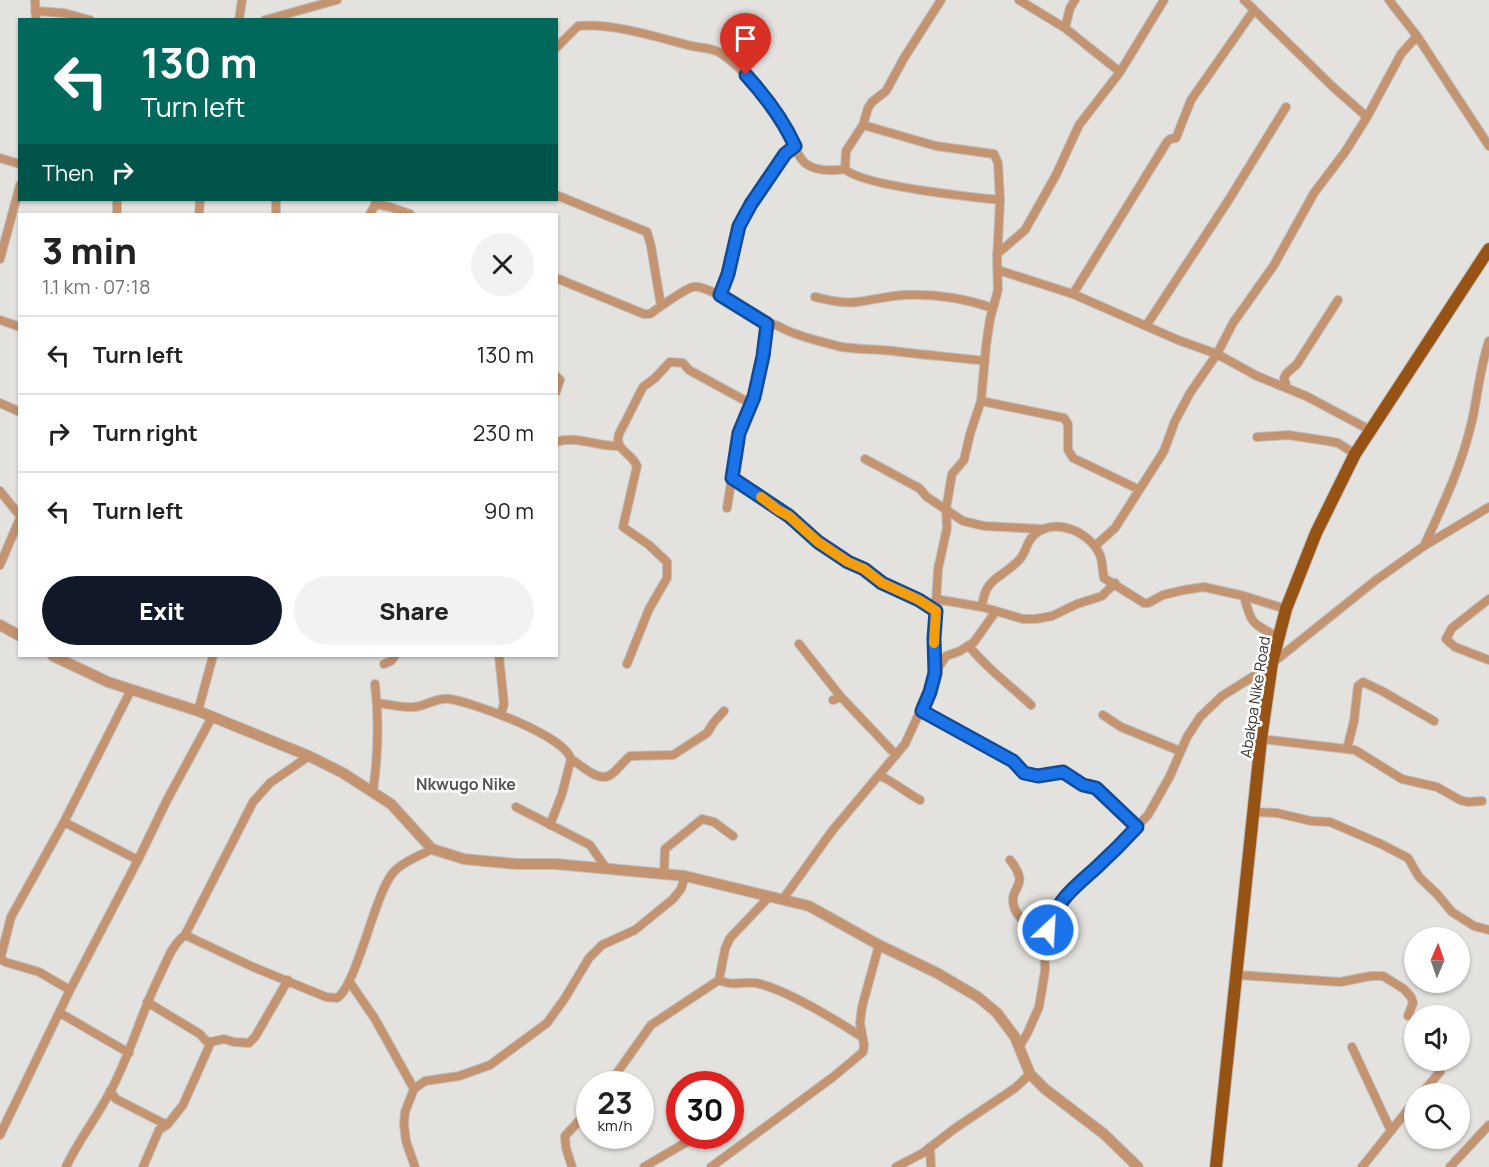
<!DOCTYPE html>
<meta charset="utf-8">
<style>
:root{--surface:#fff;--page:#f2f2f2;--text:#222;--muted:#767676;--line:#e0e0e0;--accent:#111827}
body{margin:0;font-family:Manrope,sans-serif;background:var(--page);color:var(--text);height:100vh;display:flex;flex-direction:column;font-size:22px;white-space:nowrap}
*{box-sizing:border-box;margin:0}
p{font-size:20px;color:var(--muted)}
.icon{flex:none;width:33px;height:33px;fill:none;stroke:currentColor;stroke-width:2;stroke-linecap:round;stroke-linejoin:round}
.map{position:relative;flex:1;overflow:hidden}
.panel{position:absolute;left:18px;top:213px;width:540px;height:444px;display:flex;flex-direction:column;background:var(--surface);border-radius:0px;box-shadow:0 2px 4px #0004}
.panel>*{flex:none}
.banner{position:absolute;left:18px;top:18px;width:540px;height:183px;border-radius:0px;box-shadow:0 2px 4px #0004;background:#00695c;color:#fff;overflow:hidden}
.needle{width:39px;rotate:2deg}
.tools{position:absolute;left:1404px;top:927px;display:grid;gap:12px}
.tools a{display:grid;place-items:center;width:66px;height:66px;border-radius:50%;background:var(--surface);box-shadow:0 2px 4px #0004;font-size:30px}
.speed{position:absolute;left:576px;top:1071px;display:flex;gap:12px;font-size:30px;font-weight:700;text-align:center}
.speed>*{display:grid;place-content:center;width:78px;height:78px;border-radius:50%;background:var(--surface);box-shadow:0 2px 4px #0004;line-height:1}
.speed small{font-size:15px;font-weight:400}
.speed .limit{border:9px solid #d22;background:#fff;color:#111}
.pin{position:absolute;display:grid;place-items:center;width:51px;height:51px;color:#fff;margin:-62px -26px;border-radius:50% 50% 50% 0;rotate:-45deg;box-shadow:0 0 6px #0007}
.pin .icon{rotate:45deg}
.me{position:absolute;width:66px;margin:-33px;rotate:25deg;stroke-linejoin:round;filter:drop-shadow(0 0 4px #0008)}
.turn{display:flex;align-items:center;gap:21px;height:126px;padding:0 24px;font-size:27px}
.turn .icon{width:78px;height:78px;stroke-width:2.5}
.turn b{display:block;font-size:42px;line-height:51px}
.then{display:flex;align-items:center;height:57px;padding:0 24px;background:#0003;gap:12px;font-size:22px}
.round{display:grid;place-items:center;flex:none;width:63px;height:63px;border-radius:32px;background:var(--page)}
.head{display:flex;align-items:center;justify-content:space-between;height:102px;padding:0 24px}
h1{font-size:36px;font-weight:800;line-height:45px}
.primary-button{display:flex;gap:12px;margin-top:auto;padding:12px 24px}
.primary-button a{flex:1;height:69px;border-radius:36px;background:var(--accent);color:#fff;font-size:24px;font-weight:800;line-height:69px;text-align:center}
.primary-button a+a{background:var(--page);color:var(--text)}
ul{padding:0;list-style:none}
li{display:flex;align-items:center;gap:18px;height:78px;padding:0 24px;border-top:2px solid var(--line)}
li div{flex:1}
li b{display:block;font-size:22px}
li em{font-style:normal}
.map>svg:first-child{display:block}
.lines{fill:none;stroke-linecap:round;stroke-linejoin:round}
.minor-casing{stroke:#c0bfbc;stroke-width:10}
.tertiary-casing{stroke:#c0bfbc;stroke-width:12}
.primary-casing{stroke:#c0bfbc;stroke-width:14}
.minor{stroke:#c49370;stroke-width:8}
.tertiary{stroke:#c49370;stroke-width:10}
.primary{stroke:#975313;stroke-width:12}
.route-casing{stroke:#114b97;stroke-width:15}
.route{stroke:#1a73e8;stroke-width:10}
.slow{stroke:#f59e0b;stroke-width:10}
.labels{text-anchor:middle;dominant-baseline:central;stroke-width:5;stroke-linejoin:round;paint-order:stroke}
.street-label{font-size:15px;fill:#333231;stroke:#fff}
.neighbourhood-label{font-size:16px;font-weight:bold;fill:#555451;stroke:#fff}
</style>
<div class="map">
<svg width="1489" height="1167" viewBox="0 0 1489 1167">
<rect width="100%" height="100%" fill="#e3e2df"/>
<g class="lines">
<defs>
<path id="minor" d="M35,0L36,20
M941,0L904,58L886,91L872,102L868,108L863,125L846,151L845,169C862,186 971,197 1000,200
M1019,0L1065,28L1120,72
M1244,0L1333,87L1367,117
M1389,0L1417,36L1489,146
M35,11L64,13L90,20
M239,20L242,0
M265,20L337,0
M1065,28L1070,8L1075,0
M556,48L578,26C613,23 657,37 691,46C701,48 714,48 722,54C744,69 773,103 786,126C792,137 795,154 805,163C816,172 832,171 845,169
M0,158L20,164
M556,195L647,232L651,246L661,306
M117,200V214
M375,204L390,207L410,214
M199,214L200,200
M276,214V200
M370,214L378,200
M997,254L1025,230L1056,175L1079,125L1120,72L1164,0
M0,259L20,185
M998,270L1073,294L1178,340L1217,354L1257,376L1306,396L1370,430
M556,278L644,314H650C658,308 685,289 693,287C707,283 752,316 767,324C774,323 778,326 784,329C800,337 820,341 837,346C856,350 874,349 893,351C923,355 954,357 985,361
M1073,294L1167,142L1170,139L1176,138L1191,100L1254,10
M720,295L728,274L739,226L751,204L785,154L795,146
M815,297C829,300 843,304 857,302C873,300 888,296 904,295C934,294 964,298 992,308
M0,320L20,327
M1146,326L1228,201L1286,107
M556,376L560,380L556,392
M1287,388L1284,378L1286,374L1297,364L1338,300
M981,401L1064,418L1068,424V450L1073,458L1138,489
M0,403L20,412
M1257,437L1288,435L1328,441L1338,443L1355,454
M556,442C578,435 597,447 619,446
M865,459L919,488L927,497L963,521L984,526L1042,529
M732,479L789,516L818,542L848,562L864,569L882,583L919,600L936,611
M0,491L20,516
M727,508L739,433L754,397L763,356L767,324
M1095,546L1115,528L1164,451L1175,421L1190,393L1217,354L1233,323L1274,265L1314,193L1345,152L1367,117L1401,54L1417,36
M1424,546C1443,505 1462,465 1472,421C1478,394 1480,367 1489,341
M0,565L20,518
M1244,596C1251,625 1253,624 1279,637
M936,599L982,607L1023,619H1036L1052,616L1077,604L1102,596L1115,583
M1489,599L1452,628L1446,639L1455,647L1489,660
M982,607C985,576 1002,579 1020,559C1026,552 1027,541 1034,535C1055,516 1090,532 1100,555C1103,562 1102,570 1104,578L1144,603H1148L1163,595L1184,590L1204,587L1244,596L1286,609
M799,644L841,697
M969,646C987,669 1010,685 1031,705
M499,656L504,704L501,714
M384,664L391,661L395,656
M627,664L649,609L667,578V562L649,545L623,527L637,466C632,453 614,450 619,434L643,387L655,378L670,362L683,363L689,370L742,399L748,401L752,399
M935,673L946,656L960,651L974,642L996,611
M833,700L841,697L896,755
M377,703C388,704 404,708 414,707C426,706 437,697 450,699C474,703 564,735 571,759L562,794L550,825
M198,711L213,656
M922,711L1013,761C1031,782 1039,776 1063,772L1083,785L1096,788L1137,827
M1103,715L1121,727L1180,751
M1261,739L1355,750L1402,779L1437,787L1460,800L1468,802L1482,801
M1347,749L1354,721L1358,686L1363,682L1382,691L1434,721
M571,759C583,766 600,785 613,773C619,768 624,761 630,756L673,755L707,733L714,722L724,711
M879,775C894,782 905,792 920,800
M373,791C378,756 379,718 375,684
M516,807L590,845L606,868
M1254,812L1277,813L1311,821L1330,822L1381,844L1408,858L1419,877L1437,894L1452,912L1474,926L1489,930
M64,822L138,860
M1010,860C1032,888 1008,885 1014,907C1018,920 1035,930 1045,936
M664,874L665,849L702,819L714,822L733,836
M783,899L832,831L905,744L933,683L935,673L934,638L938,569L947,528L946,509L952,474L964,460L970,434L981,401L986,346L990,319L998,290L997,261L1000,200L998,163L994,154L936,146L863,125
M185,935L253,967L326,997L337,998C356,987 374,897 392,874C401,862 420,856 432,849
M1,958L5,962L39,972L70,990
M0,960L11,917L64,822L131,690
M1238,975L1340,982L1371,976H1383L1404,989L1411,997L1413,1003L1408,1016
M719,980C734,987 742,981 756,983C785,989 836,1020 862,1037
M349,981L375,1019L414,1089
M147,1002L200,1034L206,1041L211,1042L224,1039L234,1042L249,1043L255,1037L288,980
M60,1013L129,1053
M1019,1047L1027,1034L1039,1007L1045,971L1044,941L1056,909L1073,887L1096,868L1148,815L1170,776L1187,737L1200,717L1222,696L1265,669L1376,580L1424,546L1489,507
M1352,1047L1391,1131
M609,1084L651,1025L719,980L725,949L730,938L769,897
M110,1091L116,1099L161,1122L168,1124L183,1105L211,1042
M1421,1094L1440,1072
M0,1135L70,990L138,860L167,800L212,717
M930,1147L931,1167
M66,1167C78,1141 97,1117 110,1092C131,1054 141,1012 161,973C167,960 173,944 185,935L253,802L270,783L309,756
M143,1167L159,1130L168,1124
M415,1167L406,1141L404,1124L405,1112L414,1089L425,1081L459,1076L490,1065L547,1023L565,998L589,958L602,945L635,930L673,899L681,889L685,876
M572,1167L566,1148L565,1136L590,1109
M644,1167L697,1136
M711,1167L833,1077L863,1052L864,1045L860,1023L862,1007L879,945
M896,1167L923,1153L954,1129L1015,1088L1030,1074
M1362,1167L1414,1102
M1450,1167L1489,1125"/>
<path id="tertiary" d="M0,625L20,636
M53,656L108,682L198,711L309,756L343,773L391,804L432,849L464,859L484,861L517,864H556L685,876L809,906L879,945L937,973L978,997L997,1013L1015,1037L1030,1074L1045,1089L1104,1134L1138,1167"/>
<path id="primary" d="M1216,1167L1261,739L1272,663L1286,609L1316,533L1355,454L1489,249"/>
</defs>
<use href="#minor" class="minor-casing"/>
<use href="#tertiary" class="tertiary-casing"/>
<use href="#primary" class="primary-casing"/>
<use href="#minor" class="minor"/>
<use href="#tertiary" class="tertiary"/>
<use href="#primary" class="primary"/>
</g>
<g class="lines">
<defs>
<path id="route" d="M746,75C766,97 783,119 795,146L785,154L751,204L739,226L728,274L720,295L767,324L763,356L754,397L739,433L732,478L789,516L818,542L848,562L864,569L882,583L919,600L936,611L934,638L935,673L930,692L922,711L1013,761L1024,773L1038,776L1063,772L1083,785L1096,788L1137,827C1124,841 1111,854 1097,867C1075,887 1057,899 1048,930"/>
</defs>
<use href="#route" class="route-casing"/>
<use href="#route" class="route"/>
<path class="slow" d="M761,497L778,510L789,516L818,542L848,562L864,569L882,583L919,600L936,611L934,643"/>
</g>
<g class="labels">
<g class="street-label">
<text transform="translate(1255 697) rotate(-81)">Abakpa Nike Road</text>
</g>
<g class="neighbourhood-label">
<text x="466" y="784">Nkwugo Nike</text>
</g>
</g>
</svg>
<div class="tools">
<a><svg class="needle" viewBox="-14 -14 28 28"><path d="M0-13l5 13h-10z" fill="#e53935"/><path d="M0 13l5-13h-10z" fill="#767676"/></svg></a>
<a><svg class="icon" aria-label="sound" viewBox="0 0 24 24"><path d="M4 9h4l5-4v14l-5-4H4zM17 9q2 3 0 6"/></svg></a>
<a><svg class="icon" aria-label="search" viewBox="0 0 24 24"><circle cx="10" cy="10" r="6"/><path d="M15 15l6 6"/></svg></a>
</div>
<div class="speed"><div>23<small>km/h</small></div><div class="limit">30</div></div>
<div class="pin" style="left:746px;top:75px;background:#d93025"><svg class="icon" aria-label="arrive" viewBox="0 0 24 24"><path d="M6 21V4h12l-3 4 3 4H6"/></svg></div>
<svg class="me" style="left:1048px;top:930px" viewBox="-20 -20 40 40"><circle r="17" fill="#1a73e8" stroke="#fff" stroke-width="3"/><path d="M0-11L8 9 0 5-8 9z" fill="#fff"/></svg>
<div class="banner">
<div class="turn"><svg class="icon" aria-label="left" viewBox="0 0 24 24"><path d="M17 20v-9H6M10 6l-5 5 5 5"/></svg><div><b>130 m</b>Turn left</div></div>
<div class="then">Then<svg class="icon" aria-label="right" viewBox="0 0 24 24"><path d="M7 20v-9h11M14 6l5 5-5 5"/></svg></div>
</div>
<section class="panel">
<div class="head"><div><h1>3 min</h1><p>1.1 km · 07:18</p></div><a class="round"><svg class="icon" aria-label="close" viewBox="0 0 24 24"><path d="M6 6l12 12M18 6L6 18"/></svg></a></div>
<ul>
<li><svg class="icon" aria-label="left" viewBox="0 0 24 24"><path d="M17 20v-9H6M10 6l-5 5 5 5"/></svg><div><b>Turn left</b></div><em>130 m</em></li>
<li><svg class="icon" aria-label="right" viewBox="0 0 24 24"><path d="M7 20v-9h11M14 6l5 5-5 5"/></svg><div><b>Turn right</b></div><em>230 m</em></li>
<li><svg class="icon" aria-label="left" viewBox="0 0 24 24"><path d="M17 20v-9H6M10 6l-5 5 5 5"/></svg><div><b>Turn left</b></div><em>90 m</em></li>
</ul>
<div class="primary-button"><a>Exit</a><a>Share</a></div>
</section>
</div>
